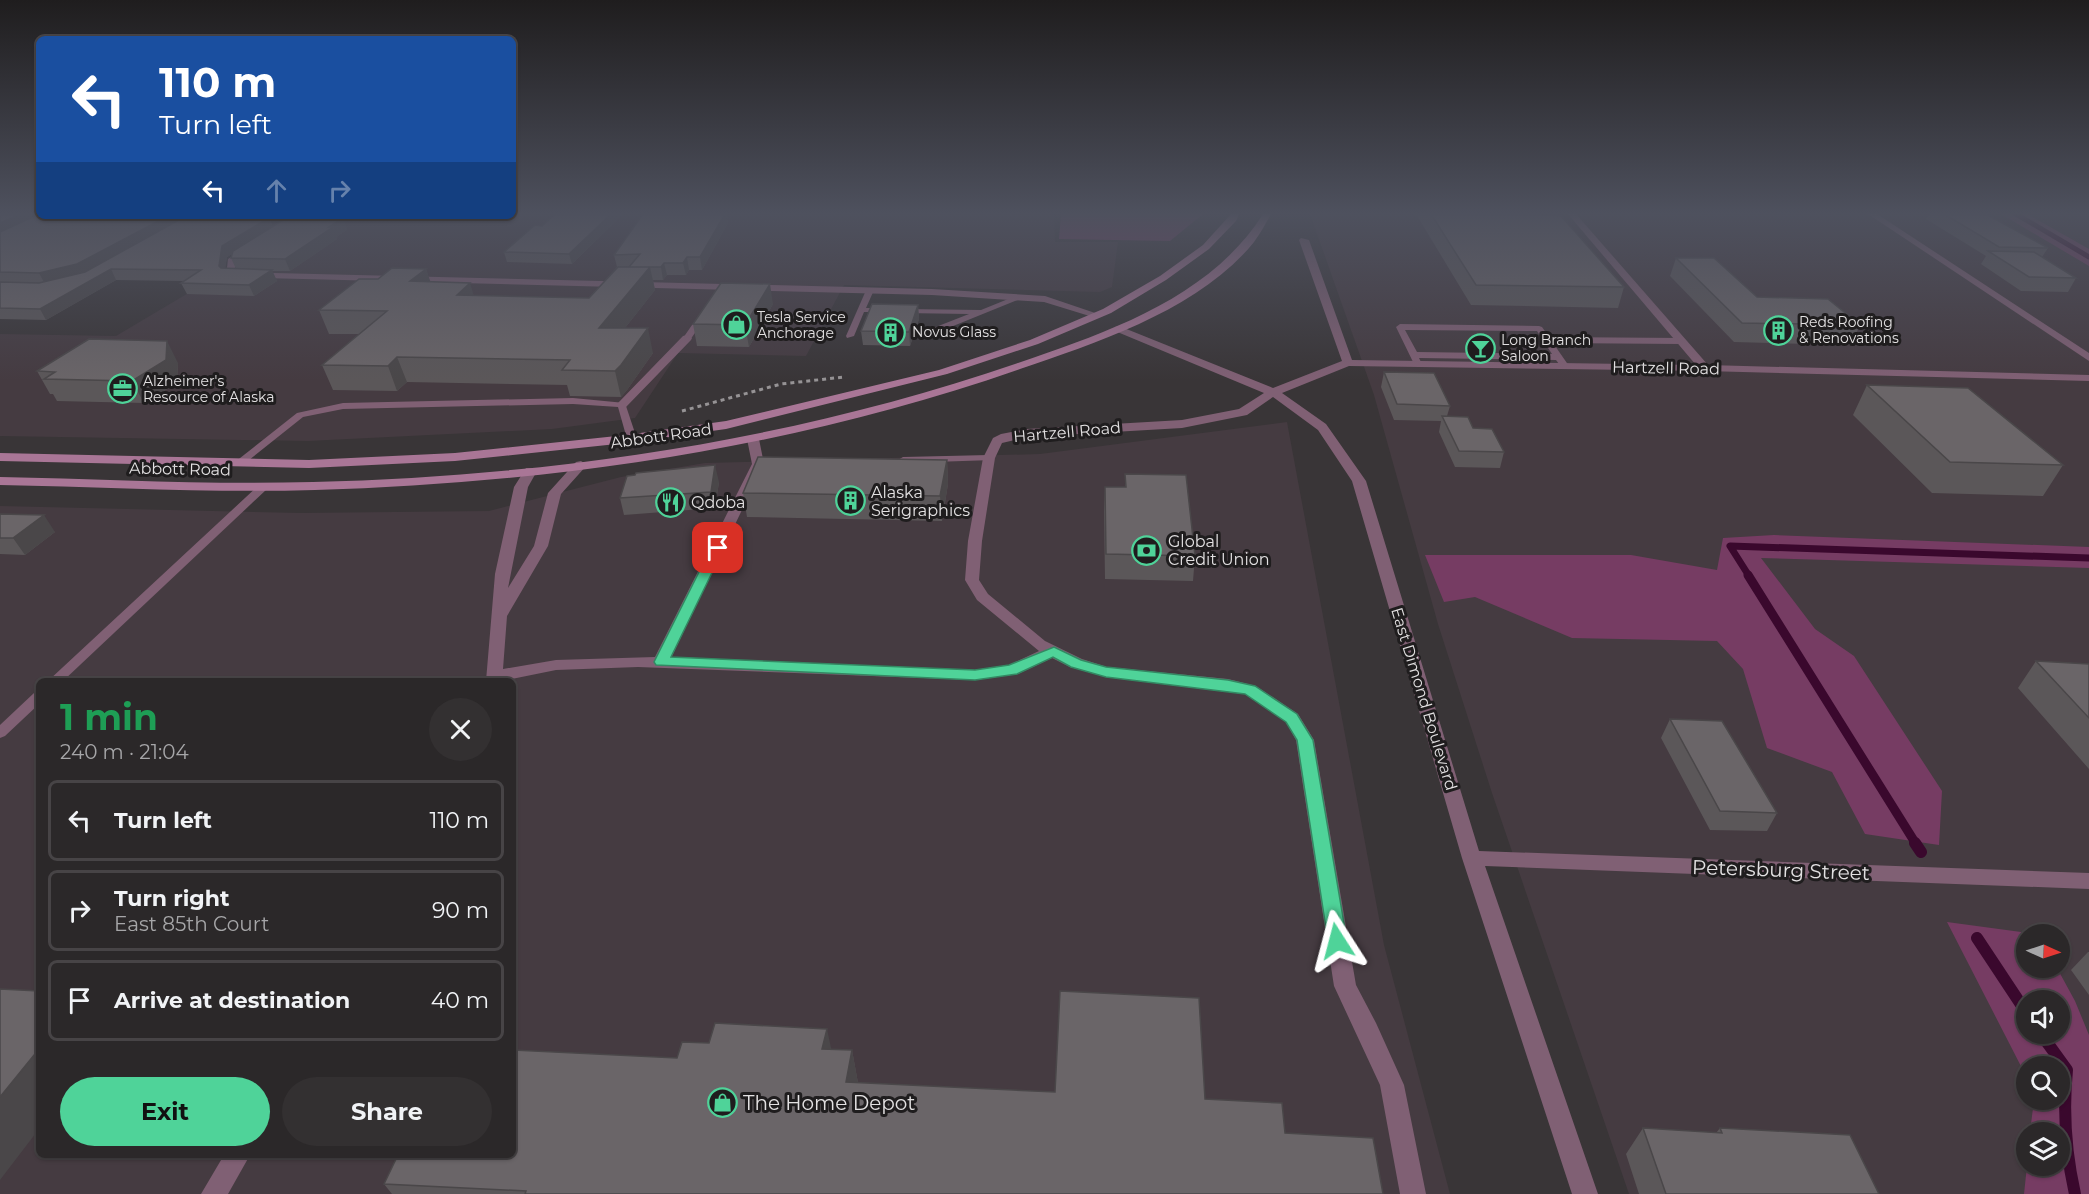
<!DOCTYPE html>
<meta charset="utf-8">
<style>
:root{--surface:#2b2829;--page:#333031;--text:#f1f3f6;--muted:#a6a6a8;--line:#474446;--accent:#4fd399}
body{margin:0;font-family:Montserrat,sans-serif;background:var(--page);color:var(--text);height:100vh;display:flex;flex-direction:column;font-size:22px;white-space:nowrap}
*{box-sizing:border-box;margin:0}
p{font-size:20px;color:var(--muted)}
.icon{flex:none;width:33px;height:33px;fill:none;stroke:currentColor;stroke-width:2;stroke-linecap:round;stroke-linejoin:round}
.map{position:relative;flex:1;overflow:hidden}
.panel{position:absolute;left:36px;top:678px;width:480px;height:480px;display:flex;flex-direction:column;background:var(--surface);border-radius:9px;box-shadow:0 2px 4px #0004,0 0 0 2px var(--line)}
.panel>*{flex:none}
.banner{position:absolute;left:36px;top:36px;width:480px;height:183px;border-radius:9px;box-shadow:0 2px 4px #0004,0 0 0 2px var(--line);background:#1a4fa0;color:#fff;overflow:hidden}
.needle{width:39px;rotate:93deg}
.tools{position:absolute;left:2016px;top:924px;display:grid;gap:12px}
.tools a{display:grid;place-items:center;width:54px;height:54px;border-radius:50%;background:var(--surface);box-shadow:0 2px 4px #0004,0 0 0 2px var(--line);font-size:30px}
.pin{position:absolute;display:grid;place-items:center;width:51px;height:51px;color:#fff;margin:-26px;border-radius:12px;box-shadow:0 3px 9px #0006}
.me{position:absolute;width:66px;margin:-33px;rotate:351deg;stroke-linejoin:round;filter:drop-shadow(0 0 4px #0008)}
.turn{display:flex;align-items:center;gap:21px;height:126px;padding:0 24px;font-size:27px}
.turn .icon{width:78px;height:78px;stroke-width:2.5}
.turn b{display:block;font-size:42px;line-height:51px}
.lanes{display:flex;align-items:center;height:57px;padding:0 24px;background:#0003;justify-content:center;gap:30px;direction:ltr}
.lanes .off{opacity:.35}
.round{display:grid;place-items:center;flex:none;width:63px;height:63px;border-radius:32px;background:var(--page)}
.overview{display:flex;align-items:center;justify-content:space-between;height:102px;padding:0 24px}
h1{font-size:36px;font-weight:700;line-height:45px;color:#1e9e55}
.cta{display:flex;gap:12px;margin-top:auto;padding:12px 24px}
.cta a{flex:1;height:69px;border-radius:36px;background:var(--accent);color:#111;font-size:24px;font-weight:700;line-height:69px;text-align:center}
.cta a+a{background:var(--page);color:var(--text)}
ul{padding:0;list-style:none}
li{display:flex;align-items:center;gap:18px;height:81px;margin:0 12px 9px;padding:0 12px;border:3px solid var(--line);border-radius:9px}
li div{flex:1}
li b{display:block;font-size:22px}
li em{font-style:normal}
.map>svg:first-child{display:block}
.built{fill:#453b41;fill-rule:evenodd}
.green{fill:#763c63;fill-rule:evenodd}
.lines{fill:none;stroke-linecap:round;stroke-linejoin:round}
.stream-far3{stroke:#3a082d;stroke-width:5}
.stream-far2{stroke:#3a082d;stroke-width:7}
.stream-far1{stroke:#3a082d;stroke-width:9}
.stream{stroke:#3a082d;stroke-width:12}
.path{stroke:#969395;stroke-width:3;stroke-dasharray:4 4;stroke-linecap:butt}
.service{fill:#806074;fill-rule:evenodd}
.minor{fill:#806074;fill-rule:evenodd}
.secondary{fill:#a97696;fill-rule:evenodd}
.wall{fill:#5b5759;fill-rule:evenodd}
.shaded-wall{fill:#4a4749}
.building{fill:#6a6568;stroke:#4a4749;stroke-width:1.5}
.route{fill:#4fd399;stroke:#338963;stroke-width:1.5}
.labels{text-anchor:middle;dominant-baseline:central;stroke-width:6;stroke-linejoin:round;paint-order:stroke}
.far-poi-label{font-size:14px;fill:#e3e1e2;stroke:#1f1d1e;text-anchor:start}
.street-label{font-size:16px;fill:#e3e1e2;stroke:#1f1d1e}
.poi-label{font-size:16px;fill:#e3e1e2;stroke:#1f1d1e;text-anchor:start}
.near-street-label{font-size:20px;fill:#e3e1e2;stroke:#1f1d1e}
.near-poi-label{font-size:20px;fill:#e3e1e2;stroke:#1f1d1e;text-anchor:start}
</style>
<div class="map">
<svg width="2089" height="1194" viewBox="0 0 2089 1194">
<rect width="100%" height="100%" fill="#393537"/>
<path class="built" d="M513,214H1054L1055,242H1118L1112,287L1100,292L844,285L806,356L678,353L635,418L552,429L308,441L0,436V334L116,336L318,216H513Z
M1310,214H2089V1194H1629L1492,793L1438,624L1374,395ZM2026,934H2060V968H2026ZM2026,1000H2060V1034H2026ZM2026,1066H2060V1100H2026ZM2026,1132H2060V1166H2026Z
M1287,422L1384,945L1450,1194H0V506L301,513L489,511L621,477L705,463L1040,454ZM39,681H513V1155H39Z"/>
<path class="green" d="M1061,214H1203L1170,241L1059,239Z
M2001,214H2027L2089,249V266Z
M1774,535L2089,547V568L1761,558L1815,629L1854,656L1942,791L1939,845L1865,834L1832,772L1767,748L1743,669L1717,641L1572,638L1475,597L1444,602L1425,555H1631L1717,570L1723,538Z
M1947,922L2036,934H2026V968H2057L2075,1001L2089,1035V1194H2024L2027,1166H2060V1132H2030L2034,1100H2060V1066H2026V1076ZM2026,1000H2060V1034H2026Z"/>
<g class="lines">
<path class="stream-far3" d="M2016,214L2089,257"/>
<path class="stream-far2" d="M1749,576L1730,546L2089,558"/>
<path class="stream-far1" d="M1748,575L1916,844"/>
<path class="stream" d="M1915,843L1921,852
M1977,938L2026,1012
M2041,1034L2067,1070C2063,1110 2066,1154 2075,1194"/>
<path class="path" d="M682,411L781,384L844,377"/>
<path class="service" d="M867,288L874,290L866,308H886L890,310L886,312H864L854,336L847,338L846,336Z
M1018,295L1025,297L926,337L923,336V332L969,314L903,313L899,311L903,309L981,310Z
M699,315L706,317L690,340H684L683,338Z
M1400,324L1539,326L1542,327L1549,337L1682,338L1686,341L1682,344L1553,343L1569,366L1565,369L1562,368L1556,360L1419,358L1422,364L1418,367L1414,364L1396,327ZM1405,330L1537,331L1552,354L1417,352Z
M573,398L625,403L637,439L632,442L627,439L618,407L573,404L343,409L303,417L244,464H236L235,462L297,413L343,403Z
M989,455L994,458L993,460L903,463L898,460L903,457Z
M263,484L268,487L267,489L63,681H48L259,485Z
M39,691V704L5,736L0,738V725L34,693Z"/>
<path class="minor" d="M1568,214H1576L1708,365L2089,375V381L1705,371L1349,366L1282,393L1326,424L1366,481L1479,851L2089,873V889L1485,866L1598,1194H1572L1462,858L1352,481L1318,430L1273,397L1247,415L1182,428L1027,437L1002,443L995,458L982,541L979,580L988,594L1045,641L1082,659L1107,667L1228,679L1256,686L1298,714L1314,740L1356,985L1376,1023L1404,1085L1426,1194H1400L1380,1085L1334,986L1296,740L1286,722L1245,694L1106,677L1070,667L1052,658L1018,674L975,680L638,667L556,670L502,681H486L495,574L514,487L526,468H536L537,471L528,487L508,588L534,546L548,493L576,462L581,461L587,465L561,494L548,546L507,616L503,669L556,660L655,657L752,464L747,439L753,435L759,439L764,464L671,658L975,670L1009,665L1039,651L977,600L965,580L968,541L983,458L993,438L1001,434L1027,429L1182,420L1239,409L1264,393L1115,331V327L1119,326L1273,388L1342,361L1299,240L1301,238L1309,240L1352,360L1696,365Z
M1868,214H1877L2089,353V361Z
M248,247L253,250L236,262L234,272L932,289L1045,296L1101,315L1096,318L1044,302L932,295L226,277L228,259Z
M687,335L692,338L691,340L626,407H618V403L683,336Z
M224,1155H250L228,1194H201Z"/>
<path class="secondary" d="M1231,214H1239L1236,221L1209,249L1166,280L1111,313L1038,344L947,374L726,429L626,443L455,461L309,468L0,461V453L309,460L455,453L626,435L726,421L939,370L1030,340L1103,309L1160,276L1203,245Z
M1263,214H1271C1266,223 1260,234 1254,242C1200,309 1099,342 1020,369C794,448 555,483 315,490C210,493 105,487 0,485V477C104,479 208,485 313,482C552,476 791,441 1018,363C1108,332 1210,298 1263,214Z"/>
</g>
<path class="wall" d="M0,214L39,216H270L266,218H269L273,227L343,218L347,230L336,237L337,239L290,271H272L277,281L254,296L187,294L181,283L184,281L116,280L46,320L0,319ZM232,254L231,258L236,269L225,268L227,257Z
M623,214L572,264L507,262L504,252L542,226Z
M643,214H728L727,215L728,223L702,270H689L686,275H667L663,280H653L655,290L625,328L653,353L627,390L621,397L570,396L567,385L407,382L397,391L333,390L322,365L359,334H329L319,310L378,279L426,269L430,282L474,296L589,298L617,267L614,255Z
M1416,214H1541L1624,287L1618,308L1471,305Z
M1929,214H1986L2048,248L2042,257L2076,278L2068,292L2021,291L1981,264L1986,256L1926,219Z
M1676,258L1757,297L1860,325L1851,345L1734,342L1670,276Z
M773,304L749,347L697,346L693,324Z
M918,305L919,319L910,346L863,345L861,331Z
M178,363L177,383L144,403L57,401L53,394H50L37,371Z
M1384,372L1450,406L1447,416L1473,428L1504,452L1500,468L1455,467L1439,432L1441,421L1394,420L1381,387Z
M1867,385L2063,465L2043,496L1932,493L1853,415Z
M947,460L948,484L942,521L747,517L743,493Z
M1125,474L1195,556L1193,581L1105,579L1104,511L1105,487H1125Z
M719,482L715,508L624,515L620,498Z
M0,514L55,532L25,555L0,554Z
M2036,661L2089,664V769L2018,688Z
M1670,719L1777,813L1767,831L1710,830L1661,738Z
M2088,952H2089V995L2071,970Z
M831,1049L852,1050L858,1083L1205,1099L1285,1133L1383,1194H392L384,1184L677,1058Z
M1643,1128L1716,1133L1720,1128L1879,1194H1639L1626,1154Z"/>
<path class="shaded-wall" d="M21,214H39V216L0,237V223Z
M611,214H623L572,264L569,254Z
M719,214H728L727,215L728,223L702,270L700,257Z
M168,216H191L83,275L45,284L39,273Z
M249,216H270L250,228L246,218Z
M269,218L274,228L227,257L224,277L219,266L222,246Z
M343,218L347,230L336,237L337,239L290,271L285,259Z
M687,257L689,270L686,275L683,263Z
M664,263L667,275L663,280L661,267Z
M650,267L655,290L606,352L599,328Z
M111,269L116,280L46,320L40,309Z
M426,269L434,292L410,281Z
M272,270L277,281L254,296L249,285Z
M470,283L477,306L457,295Z
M770,284L773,304L749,347L745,325Z
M918,305L919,319L910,346L909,332Z
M648,328L653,353L627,390L621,397L615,371Z
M167,341L178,363L177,383L144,403L132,381Z
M397,357L407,382L397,391L388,366Z
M947,460L948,484L942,521L940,496Z
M715,465L719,482L715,508L711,492Z
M44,515L55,532L25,555L13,538Z
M827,1029L834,1062L822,1049Z
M39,1049V1129L0,1180V1097Z
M852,1050L858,1083L846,1082Z"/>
<path class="building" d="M0,214H21L0,223Z
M39,214V216H168L77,264L39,273L0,272V232Z
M555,214H611L569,254L504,252L535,225L542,226Z
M643,214H725L700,257H687L683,263H664L661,267H629L640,254L614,255Z
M1431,214H1541L1542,215L1561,216L1624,287L1476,285Z
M1944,214H1986L2048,248L1999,247Z
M186,216H249L246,218H269L222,246L219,266L221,268L272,270L249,285L181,283L201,270L111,269L40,309L0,308V282L39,283L85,272Z
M288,217L343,218L329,227H333L285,259L231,258L233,251Z
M1988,251L2034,252L2076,278L2029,277Z
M1676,258H1714L1757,297L1828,299L1860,325L1742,323Z
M618,267H650L599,328H648L621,365L615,371L562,370L570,360L397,357L388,366L322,365L387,311L319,310L359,279H378L392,268L426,269L410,281L470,283L457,295L589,298Z
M721,283L770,284L745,325L693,324Z
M872,304L918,305L909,332L861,331Z
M89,339L167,341L166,360L132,381L44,379L55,372L37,371Z
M1384,372L1434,373L1450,406L1397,404Z
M1867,385L1968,388L2063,465L1950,462Z
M1442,416L1468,417L1473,428L1492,429L1504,452L1459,451Z
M758,457L947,460L940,496L743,493Z
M715,465L711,492L620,498L627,476L635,475L636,473Z
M1125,474L1186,475L1195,556L1106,554L1105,487H1126Z
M0,514L44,515L13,538H0Z
M2036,661L2089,664V718Z
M1670,719L1722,721L1777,813L1720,811Z
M0,989L39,991V1049L0,1097Z
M1060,991L1199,998L1205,1099L1282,1103L1285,1133L1373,1138L1383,1194H525L526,1191L384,1184L398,1155H513V1050L677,1058L682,1042L709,1043L715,1023L827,1029L822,1049L852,1050L846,1082L1055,1092Z
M1643,1128L1722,1133L1720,1128L1850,1135L1879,1194H1666Z"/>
<linearGradient id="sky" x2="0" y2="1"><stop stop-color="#1f1d1e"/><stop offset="0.56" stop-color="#4e515e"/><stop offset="1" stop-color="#4e515e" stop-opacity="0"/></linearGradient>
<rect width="2089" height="381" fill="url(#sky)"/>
<path class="route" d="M718,544L724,548L671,657L975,670L1009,665L1054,647L1081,660L1106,667L1228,680L1255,686L1297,714L1313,740L1347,941L1344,947L1337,949L1331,947L1328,941L1297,740L1286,722L1245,694L1106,677L1071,667L1053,657L1017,674L975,680L656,665L654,662L711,548Z"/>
<defs>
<symbol id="shop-ring" viewBox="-11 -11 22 22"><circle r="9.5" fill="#1f1d1e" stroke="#4fd399" stroke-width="1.5"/><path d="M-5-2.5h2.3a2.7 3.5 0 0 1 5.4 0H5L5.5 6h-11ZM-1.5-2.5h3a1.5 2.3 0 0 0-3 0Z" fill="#4fd399"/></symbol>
<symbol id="building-ring" viewBox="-11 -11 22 22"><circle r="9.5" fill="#1f1d1e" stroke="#4fd399" stroke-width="1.5"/><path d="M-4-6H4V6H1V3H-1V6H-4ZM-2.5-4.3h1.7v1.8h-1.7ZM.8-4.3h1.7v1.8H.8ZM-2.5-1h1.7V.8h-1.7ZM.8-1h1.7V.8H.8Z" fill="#4fd399"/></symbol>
<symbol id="bar-ring" viewBox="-11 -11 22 22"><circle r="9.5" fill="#1f1d1e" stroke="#4fd399" stroke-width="1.5"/><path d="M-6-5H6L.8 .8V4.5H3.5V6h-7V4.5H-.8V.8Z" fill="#4fd399"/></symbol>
<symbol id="office-ring" viewBox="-11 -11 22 22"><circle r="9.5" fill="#1f1d1e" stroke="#4fd399" stroke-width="1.5"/><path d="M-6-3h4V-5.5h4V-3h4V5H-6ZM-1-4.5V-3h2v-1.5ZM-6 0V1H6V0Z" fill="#4fd399"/></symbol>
<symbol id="restaurant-ring" viewBox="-11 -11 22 22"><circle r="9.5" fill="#1f1d1e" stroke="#4fd399" stroke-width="1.5"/><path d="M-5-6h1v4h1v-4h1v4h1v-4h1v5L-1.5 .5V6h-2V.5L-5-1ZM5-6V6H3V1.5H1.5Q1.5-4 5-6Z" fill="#4fd399"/></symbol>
<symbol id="bank-ring" viewBox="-11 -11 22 22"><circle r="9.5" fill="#1f1d1e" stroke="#4fd399" stroke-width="1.5"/><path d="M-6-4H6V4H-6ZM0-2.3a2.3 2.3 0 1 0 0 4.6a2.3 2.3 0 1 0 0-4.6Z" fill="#4fd399"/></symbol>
</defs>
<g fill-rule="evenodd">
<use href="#shop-ring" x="720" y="308" width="33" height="33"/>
<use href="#building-ring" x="1762" y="314" width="33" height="33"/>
<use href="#building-ring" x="874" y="316" width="33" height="33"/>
<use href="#bar-ring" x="1464" y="332" width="33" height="33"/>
<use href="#office-ring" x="106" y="372" width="33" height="33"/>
<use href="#building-ring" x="834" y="484" width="33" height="33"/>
<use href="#restaurant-ring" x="654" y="486" width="33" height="33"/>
<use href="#bank-ring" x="1130" y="534" width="33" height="33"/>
<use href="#shop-ring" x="706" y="1086" width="33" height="33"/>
</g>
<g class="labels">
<g class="far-poi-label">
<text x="757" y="317">Tesla Service<tspan x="757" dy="16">Anchorage</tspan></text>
<text x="1799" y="322">Reds Roofing<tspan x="1799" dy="16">&amp; Renovations</tspan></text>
<text x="912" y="332">Novus Glass</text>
<text x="1501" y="340">Long Branch<tspan x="1501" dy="16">Saloon</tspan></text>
<text x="143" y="381">Alzheimer's<tspan x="143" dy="16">Resource of Alaska</tspan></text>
</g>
<g class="street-label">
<text transform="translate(1666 368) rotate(1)">Hartzell Road</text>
<text transform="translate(1067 432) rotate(-5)">Hartzell Road</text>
<text transform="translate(661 436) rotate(-8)">Abbott Road</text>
<text transform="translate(180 469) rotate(1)">Abbott Road</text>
<text transform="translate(1424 699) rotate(73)">East Dimond Boulevard</text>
</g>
<g class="poi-label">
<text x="871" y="492">Alaska<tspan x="871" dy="18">Serigraphics</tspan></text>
<text x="691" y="502">Qdoba</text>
<text x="1168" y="541">Global<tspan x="1168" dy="18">Credit Union</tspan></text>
</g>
<g class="near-street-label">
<text transform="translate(1781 870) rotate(2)">Petersburg Street</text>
</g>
<g class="near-poi-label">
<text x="743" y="1103">The Home Depot</text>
</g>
</g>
</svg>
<div class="tools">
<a><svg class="needle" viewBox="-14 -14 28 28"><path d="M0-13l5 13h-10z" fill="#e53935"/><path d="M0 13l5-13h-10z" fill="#a6a6a8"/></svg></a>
<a><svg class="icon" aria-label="sound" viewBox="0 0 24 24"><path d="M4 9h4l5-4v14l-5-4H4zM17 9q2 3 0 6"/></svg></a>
<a><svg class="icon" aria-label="search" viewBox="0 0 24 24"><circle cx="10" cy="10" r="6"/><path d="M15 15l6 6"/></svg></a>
<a><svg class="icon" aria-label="layers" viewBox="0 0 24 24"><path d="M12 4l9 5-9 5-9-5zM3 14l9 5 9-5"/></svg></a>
</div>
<div class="pin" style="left:718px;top:548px;background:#d93025"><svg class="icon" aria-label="arrive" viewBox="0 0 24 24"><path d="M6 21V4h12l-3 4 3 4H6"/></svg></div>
<svg class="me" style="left:1337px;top:941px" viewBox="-20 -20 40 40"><path d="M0-17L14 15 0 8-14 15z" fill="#4fd399" stroke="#fff" stroke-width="4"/></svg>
<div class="banner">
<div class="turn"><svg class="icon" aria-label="left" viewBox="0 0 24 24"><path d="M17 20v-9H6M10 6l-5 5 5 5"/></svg><div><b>110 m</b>Turn left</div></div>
<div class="lanes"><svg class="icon" aria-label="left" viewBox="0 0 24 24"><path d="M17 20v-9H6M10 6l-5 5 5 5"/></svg><svg class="icon off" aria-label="ahead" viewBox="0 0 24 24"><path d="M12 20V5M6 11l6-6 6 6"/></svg><svg class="icon off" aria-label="right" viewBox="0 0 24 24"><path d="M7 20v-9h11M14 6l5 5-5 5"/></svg></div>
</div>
<section class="panel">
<div class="overview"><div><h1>1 min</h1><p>240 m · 21:04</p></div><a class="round"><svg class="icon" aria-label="close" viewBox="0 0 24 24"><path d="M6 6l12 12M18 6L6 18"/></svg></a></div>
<ul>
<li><svg class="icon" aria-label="left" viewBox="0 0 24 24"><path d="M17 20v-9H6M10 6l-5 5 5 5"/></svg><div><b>Turn left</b></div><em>110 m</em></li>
<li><svg class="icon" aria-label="right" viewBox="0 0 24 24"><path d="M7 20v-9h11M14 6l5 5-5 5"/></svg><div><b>Turn right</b><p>East 85th Court</p></div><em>90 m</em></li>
<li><svg class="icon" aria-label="arrive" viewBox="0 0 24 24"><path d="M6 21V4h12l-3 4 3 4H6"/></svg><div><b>Arrive at destination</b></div><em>40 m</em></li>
</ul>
<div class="cta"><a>Exit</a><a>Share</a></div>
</section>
</div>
